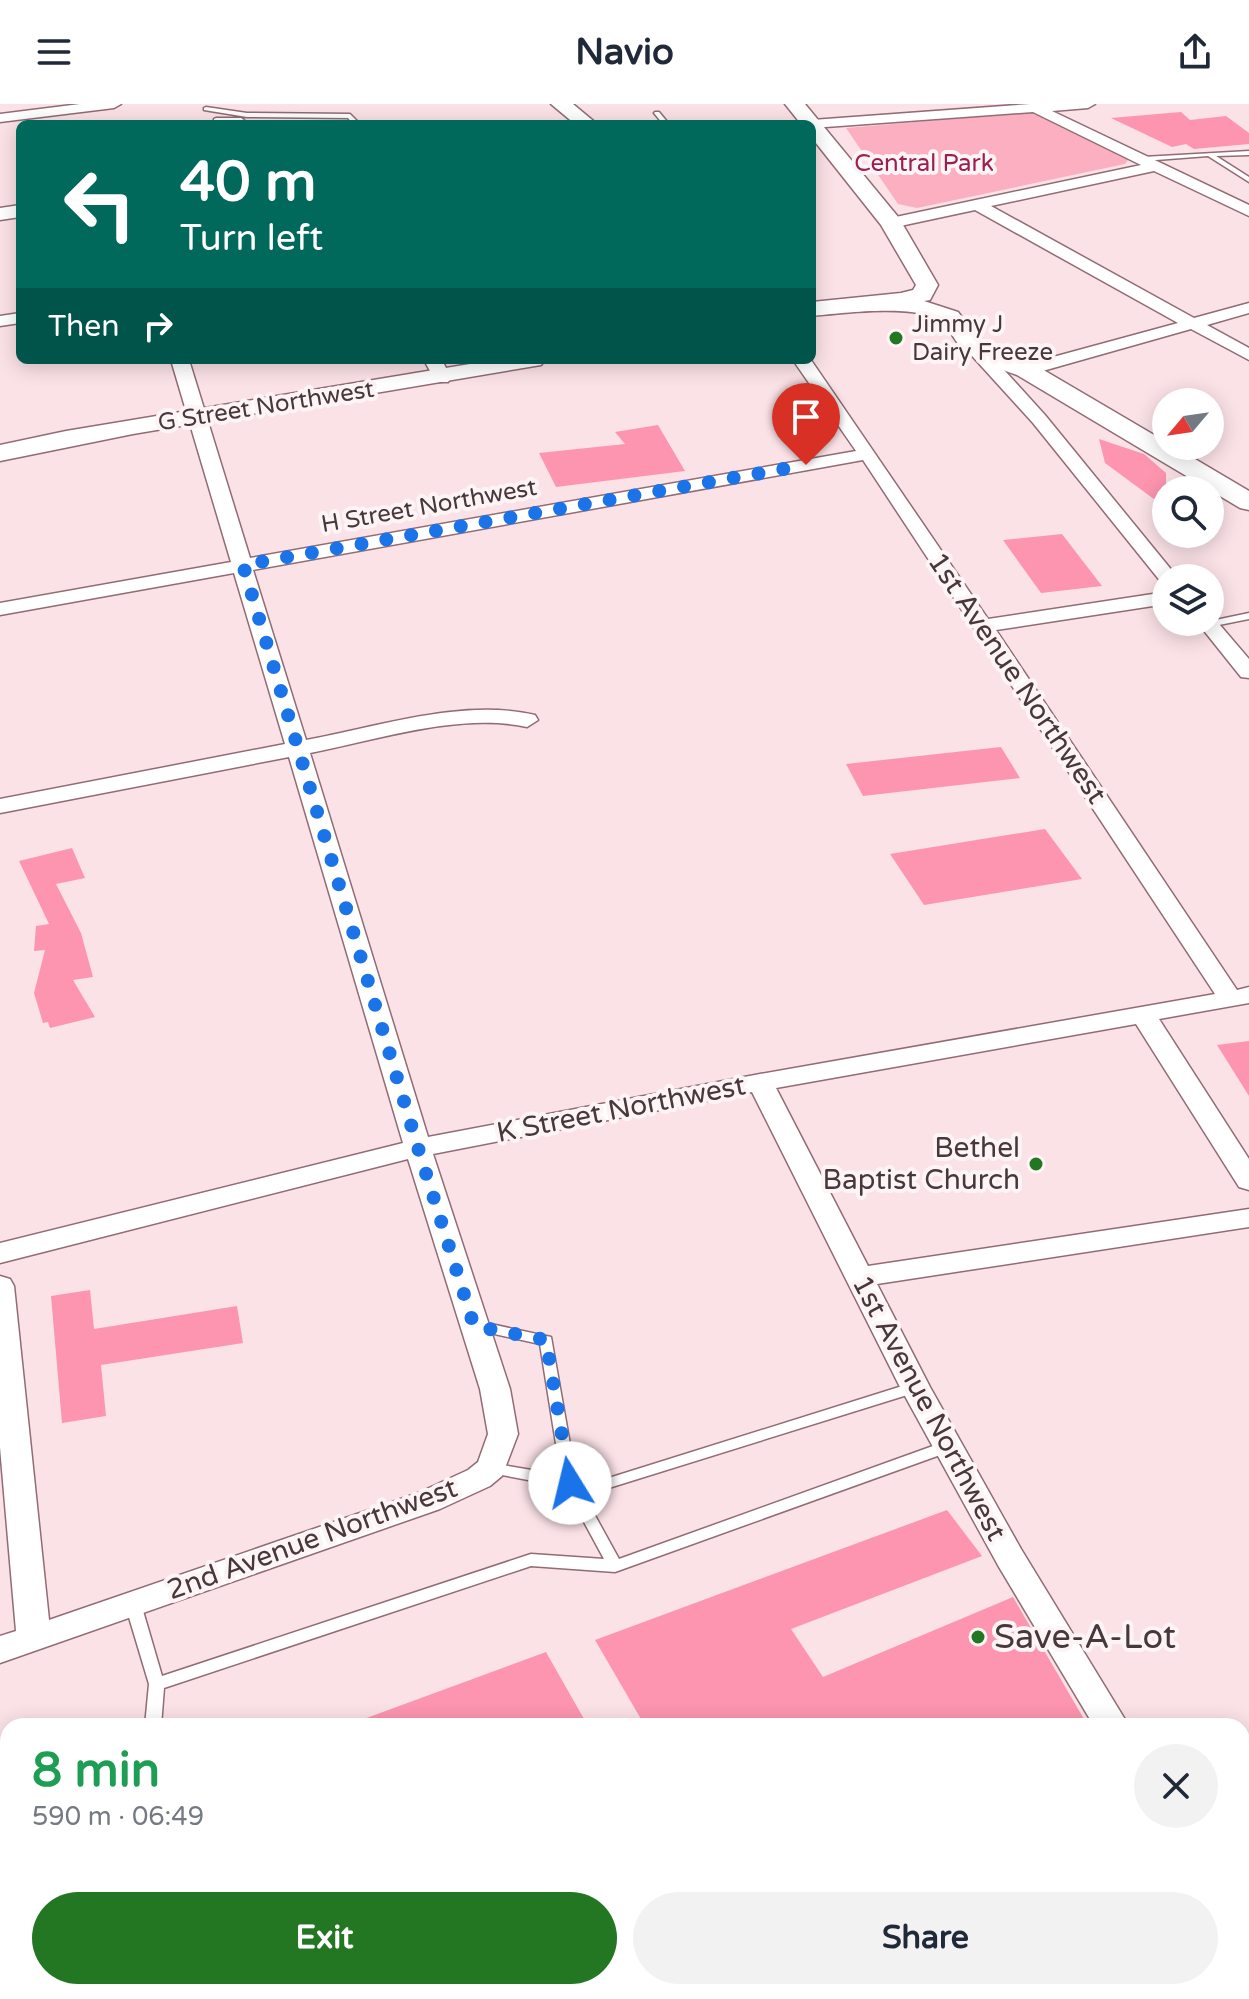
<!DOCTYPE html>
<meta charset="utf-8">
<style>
:root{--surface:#fff;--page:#f2f2f3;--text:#1f2937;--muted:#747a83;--accent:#237723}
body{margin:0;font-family:"Varela Round",sans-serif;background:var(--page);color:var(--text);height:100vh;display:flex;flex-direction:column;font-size:30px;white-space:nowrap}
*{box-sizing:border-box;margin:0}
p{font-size:26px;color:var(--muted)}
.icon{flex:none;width:44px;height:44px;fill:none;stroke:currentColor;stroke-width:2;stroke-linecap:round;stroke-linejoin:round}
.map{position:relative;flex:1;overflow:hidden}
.details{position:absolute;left:0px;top:1614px;width:1250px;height:282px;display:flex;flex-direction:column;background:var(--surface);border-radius:24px 24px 0 0;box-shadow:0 4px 20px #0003}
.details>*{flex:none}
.guide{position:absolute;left:16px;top:16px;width:800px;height:244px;border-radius:12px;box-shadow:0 4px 20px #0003;background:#00695c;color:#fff;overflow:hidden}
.needle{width:52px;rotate:241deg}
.controls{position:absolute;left:1152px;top:284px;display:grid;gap:16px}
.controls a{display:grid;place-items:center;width:72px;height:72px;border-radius:50%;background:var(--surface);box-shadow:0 4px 20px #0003;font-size:40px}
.pin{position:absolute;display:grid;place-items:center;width:68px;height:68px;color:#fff;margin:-82px -34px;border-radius:50% 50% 50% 0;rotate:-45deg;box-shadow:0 0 8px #0007}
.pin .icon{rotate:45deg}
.me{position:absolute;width:88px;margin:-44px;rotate:351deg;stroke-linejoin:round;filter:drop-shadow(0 0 6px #0008)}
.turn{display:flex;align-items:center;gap:28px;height:168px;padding:0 32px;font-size:36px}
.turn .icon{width:104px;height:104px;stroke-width:2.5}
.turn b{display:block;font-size:56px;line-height:68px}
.then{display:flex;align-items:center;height:76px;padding:0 32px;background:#0003;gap:16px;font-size:30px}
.round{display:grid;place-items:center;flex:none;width:84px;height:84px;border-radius:42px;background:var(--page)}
.overview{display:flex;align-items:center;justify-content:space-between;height:136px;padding:0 32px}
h1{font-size:48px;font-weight:700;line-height:60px;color:#1e9e55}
.action{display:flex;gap:16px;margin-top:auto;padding:16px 32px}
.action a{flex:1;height:92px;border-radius:48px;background:var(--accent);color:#fff;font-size:32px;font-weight:700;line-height:92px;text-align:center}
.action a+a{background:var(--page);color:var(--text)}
header{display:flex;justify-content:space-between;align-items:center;height:104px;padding:0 32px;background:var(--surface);font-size:36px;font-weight:700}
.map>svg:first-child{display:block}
.green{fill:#fcafc1}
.building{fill:#fd95b0}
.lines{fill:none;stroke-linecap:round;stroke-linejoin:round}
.lane-casing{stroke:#916c74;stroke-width:3}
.street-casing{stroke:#916c74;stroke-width:3}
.secondary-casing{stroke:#916c74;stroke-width:3}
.lane{fill:#fff;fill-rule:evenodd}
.street{fill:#fff;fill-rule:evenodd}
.secondary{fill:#fff;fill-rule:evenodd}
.route{stroke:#1a73e8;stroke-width:14;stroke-dasharray:0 25.2}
.poi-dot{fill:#237723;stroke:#fdf4f6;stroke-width:3}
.labels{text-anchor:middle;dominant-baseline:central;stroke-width:8;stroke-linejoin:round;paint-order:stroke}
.far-park-label{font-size:24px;fill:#99204e;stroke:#fdf4f6}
.far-poi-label{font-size:24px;fill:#48373b;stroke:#fdf4f6;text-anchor:start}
.far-street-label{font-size:24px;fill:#48373b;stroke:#fdf4f6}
.street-label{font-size:28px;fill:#48373b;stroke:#fdf4f6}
.poi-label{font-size:28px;fill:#48373b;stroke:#fdf4f6;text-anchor:end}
.near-poi-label{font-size:34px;fill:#48373b;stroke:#fdf4f6;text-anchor:start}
</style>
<header><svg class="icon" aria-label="menu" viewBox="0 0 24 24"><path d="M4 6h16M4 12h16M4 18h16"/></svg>Navio<svg class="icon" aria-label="share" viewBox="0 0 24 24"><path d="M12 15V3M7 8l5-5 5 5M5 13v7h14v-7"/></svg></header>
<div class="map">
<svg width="1249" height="1895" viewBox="0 0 1249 1895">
<rect width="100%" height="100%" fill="#fbe2e7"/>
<path class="green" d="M1030,8L1128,56L1125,60L917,104L898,100L846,24Z"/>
<path class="building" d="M1181,8L1190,16L1226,12L1249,29V40L1194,45L1186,40L1172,43L1111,14Z
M658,321L685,367L556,383L539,349L625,340L615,328Z
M1099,335L1144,350L1166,369V404L1105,359Z
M1062,430L1102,482L1041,489L1003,436Z
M1001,643L1020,674L863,692L846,660Z
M1045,725L1082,775L924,801L890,750Z
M72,744L85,774L56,780L81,829L93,873L73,876L95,913L50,924L48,918L43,919L34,889L45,846L34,847L36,822L49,820L19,757Z
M1249,937V992L1217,941Z
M90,1186L94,1225L237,1202L243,1239L101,1261L106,1312L62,1319L51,1192Z
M947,1406L982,1452L791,1525L823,1573L1013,1493L1088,1622H645L595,1536Z
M546,1548L588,1622H353V1619Z"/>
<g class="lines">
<defs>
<path id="lane" d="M206,3L247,9L350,10L360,20H353L348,14L247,13L204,6V4Z
M655,8H659L669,20H663L654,9Z
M216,14H241L244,16L241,18L214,17V15Z
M1249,47V51L1216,52L1249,73V78L1208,52L1143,57L1140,55L1143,53Z
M1249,509V515L1209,523L1204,520L1206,518Z
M477,1217L551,1233L576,1374L596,1378L915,1278L920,1279L922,1283L920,1287L596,1388L581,1386L619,1455L944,1338L949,1337L954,1338L956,1342L954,1346L615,1468L531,1462L164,1584L161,1622H145L149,1580L125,1500L128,1496L133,1494L138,1496L141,1500L162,1572L531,1450L604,1455L565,1383L491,1369L486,1368L484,1364L486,1360L491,1359L561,1371L540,1240L472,1225L470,1222L472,1219Z
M8,1705V1719L0,1722V1708Z
M697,1888H724L721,1894L718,1895H691L694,1889Z
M875,1888H893L897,1895H879Z
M1147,1888H1165L1169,1895H1151Z"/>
<path id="street" d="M80,0H121L114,4L0,18V10Z
M1030,0H1095L1088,4L1052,7L1249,101V112L1154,67L991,102L1194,214L1249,199V209L1207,221L1249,244V256L1191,225L1032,270H1020L1017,266L1020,262L1178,219L975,106L891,124L883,119L891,114L1141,61L1033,8L812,24V20H805L812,16Z
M20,209V219L0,222V212Z
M969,233L975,234L1045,311L1178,474H1166V480L1161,478L1033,319L963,242L960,238Z
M171,256H189L250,454L856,347L793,256H811L988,515L1166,488V500L996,526L1237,886L1249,883V899L1159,915L1249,1055V1086L1239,1083L1136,920L776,984L868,1162L1249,1105V1123L877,1180L930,1283L1021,1445L1129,1622H1094L999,1463L900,1283L752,988L433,1050L510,1285L518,1330L502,1372L490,1382L440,1405L0,1559V1532L16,1527L0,1343V1172L10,1175L14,1182L49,1516L418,1389L468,1366L478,1358L488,1330L480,1285L408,1055L0,1159V1139L403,1039L289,653L0,709V695L285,640L234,469L0,511V499L231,458ZM863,356L1215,890L760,970L428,1033L310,649C376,636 460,608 527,623L538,616L535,611C464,594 377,623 306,636L253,466Z
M424,256H442L451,274L448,278H436Z
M1210,513L1214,514L1249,555V574L1241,573L1197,518H1210Z
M1249,1648V1678L1242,1679V1649Z
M1242,1820L1249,1822V1865L1242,1862Z"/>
<path id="secondary" d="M551,0H573L597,20H575Z
M785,0H805L899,114L938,181L930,196L924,197L958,208L977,233L998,247L1035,261L1166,338V342H1173L1249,387V406L1240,404L1017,271C998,264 977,258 961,243C954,236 950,225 942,218C918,199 842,209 812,212V198L901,189L913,186L916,181L881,121L812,34V20H801Z
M20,101V113L0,116V104Z
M494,256H545L541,261L133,330L0,357V341L66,327Z"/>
</defs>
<use href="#lane" class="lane-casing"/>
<use href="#street" class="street-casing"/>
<use href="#secondary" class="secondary-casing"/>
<use href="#lane" class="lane"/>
<use href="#street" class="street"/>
<use href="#secondary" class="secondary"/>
</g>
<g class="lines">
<path class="route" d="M570,1379L546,1236L474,1222L418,1044L243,461L806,361"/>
</g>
<g class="poi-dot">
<circle cx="896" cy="234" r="8"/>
<circle cx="1036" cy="1060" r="8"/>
<circle cx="978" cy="1533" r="8"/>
</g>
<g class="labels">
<g class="far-park-label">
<text x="924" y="59">Central Park</text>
</g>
<g class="far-poi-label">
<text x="912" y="220">Jimmy J<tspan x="912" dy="28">Dairy Freeze</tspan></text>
</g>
<g class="far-street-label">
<text transform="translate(266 302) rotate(-9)">G Street Northwest</text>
<text transform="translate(429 402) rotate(-10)">H Street Northwest</text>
</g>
<g class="street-label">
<text transform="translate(1017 574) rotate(56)">1st Avenue Northwest</text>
<text transform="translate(621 1005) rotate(-11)">K Street Northwest</text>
<text transform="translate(929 1304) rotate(62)">1st Avenue Northwest</text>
<text transform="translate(312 1435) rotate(-20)">2nd Avenue Northwest</text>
</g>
<g class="poi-label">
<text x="1020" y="1044">Bethel<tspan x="1020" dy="32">Baptist Church</tspan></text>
</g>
<g class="near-poi-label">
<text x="994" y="1533">Save-A-Lot</text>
</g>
</g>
</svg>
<div class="controls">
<a><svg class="needle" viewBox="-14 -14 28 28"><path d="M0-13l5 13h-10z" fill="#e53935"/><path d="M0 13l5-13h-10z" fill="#747a83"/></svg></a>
<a><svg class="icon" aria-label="search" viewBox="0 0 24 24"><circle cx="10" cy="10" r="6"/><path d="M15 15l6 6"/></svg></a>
<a><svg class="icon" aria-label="layers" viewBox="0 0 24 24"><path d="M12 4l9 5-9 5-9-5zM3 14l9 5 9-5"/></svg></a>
</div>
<div class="pin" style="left:806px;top:361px;background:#d93025"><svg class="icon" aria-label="arrive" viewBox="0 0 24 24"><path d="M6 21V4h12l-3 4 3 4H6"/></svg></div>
<svg class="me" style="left:570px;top:1379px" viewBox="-20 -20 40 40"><circle r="19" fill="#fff"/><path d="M0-13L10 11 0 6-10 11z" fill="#1a73e8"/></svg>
<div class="guide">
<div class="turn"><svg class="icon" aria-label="left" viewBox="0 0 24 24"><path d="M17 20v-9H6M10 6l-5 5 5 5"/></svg><div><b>40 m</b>Turn left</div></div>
<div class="then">Then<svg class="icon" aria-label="right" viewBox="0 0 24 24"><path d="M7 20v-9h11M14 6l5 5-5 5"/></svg></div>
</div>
<section class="details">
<div class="overview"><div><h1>8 min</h1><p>590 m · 06:49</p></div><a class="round"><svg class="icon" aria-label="close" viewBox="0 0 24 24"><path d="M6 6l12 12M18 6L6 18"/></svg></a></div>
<div class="action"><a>Exit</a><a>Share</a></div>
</section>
</div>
